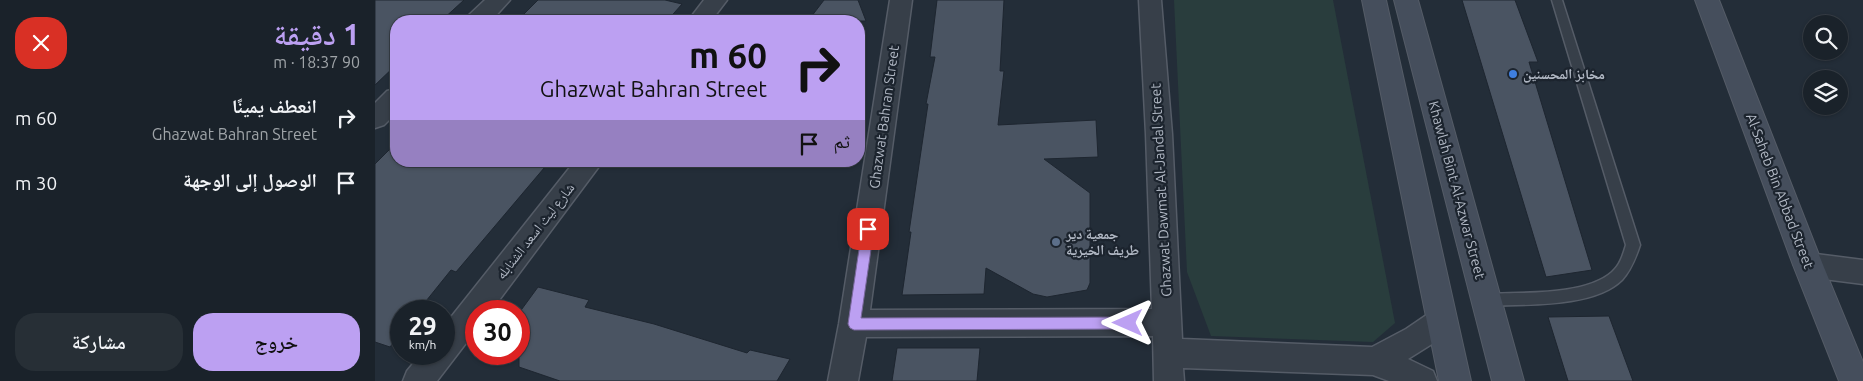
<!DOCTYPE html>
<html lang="ar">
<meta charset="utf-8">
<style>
:root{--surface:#1a222a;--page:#272f36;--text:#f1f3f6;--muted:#9fa4a8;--line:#383f47;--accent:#bca0f2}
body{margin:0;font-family:Ubuntu,"Noto Naskh Arabic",sans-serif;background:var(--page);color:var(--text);direction:rtl;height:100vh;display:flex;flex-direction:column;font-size:19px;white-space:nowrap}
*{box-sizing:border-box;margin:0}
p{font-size:16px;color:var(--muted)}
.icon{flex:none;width:28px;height:28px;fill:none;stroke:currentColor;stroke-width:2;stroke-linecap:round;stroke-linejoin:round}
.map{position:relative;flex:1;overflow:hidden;direction:ltr}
.details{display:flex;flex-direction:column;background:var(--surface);width:375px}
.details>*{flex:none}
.banner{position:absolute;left:15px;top:15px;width:475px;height:152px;border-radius:20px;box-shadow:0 1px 4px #0004,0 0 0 1px var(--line);direction:rtl;background:#bca0f2;color:#111;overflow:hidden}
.buttons{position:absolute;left:1428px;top:15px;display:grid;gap:10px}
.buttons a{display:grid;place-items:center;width:45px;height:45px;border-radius:50%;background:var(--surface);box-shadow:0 1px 4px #0004,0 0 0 1px var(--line);font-size:25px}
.speed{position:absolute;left:15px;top:300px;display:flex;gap:10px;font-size:25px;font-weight:700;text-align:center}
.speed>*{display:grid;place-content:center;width:65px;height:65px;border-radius:50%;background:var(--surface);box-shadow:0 1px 4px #0004,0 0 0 1px var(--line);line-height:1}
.speed small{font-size:12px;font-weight:400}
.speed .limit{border:8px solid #d22;background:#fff;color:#111}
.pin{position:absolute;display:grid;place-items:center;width:42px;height:42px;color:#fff;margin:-21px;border-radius:10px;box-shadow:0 2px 8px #0006}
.me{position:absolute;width:55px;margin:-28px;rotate:270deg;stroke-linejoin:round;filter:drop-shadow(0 0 4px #0008)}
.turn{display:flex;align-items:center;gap:18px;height:105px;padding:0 15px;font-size:22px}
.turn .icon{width:65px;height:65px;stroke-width:2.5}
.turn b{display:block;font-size:35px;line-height:42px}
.then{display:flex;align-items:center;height:48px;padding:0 15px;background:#0003;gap:10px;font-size:19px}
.round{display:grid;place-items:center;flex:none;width:52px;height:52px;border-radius:20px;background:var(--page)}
.head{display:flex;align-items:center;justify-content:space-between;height:85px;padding:0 15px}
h1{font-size:30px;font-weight:600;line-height:38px;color:var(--accent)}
.action{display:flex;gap:10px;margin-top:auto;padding:10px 15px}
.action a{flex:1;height:58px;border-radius:20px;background:var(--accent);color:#111;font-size:20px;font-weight:600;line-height:58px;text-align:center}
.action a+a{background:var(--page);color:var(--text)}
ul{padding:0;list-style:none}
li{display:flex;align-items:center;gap:15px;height:65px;padding:0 15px}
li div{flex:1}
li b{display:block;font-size:19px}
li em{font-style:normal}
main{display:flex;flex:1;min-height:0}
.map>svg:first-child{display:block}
.green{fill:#293d3d}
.building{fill:#4a5462;stroke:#1e2630}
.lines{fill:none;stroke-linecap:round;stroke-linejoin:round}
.lane-casing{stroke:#555c67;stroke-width:3}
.street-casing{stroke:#555c67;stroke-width:3}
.secondary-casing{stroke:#555c67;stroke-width:2}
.lane{fill:#373f49;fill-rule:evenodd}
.street{fill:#373f49;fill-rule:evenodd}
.secondary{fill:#454e5c;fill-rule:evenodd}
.route{fill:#bca0f2;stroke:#7a689d}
.shop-dot{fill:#3f7fe0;stroke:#1c242e;stroke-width:2}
.service-dot{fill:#5c6f8a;stroke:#1c242e;stroke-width:2}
.labels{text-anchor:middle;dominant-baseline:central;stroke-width:4.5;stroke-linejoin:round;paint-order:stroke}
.poi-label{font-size:14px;font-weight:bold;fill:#b2b9c5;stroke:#1c242e;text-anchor:start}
.street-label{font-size:14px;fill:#b2b9c5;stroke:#1c242e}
</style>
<main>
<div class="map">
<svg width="1488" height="381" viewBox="0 0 1488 381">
<rect width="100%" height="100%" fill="#232d38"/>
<path class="green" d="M799,0H958L1020,323L998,342L836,336L812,272Z"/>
<path class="building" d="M0,0H89L66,21H21V65L0,85Z
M163,0H290L307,4L292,21H142Z
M449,0H483L491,21H433Z
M562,0H629L625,71H629L623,125L721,120L723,157L669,159L715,193V283L712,290L672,297L658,294L611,268L609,294L527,295L536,232H534L553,104H551L560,57H555Z
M1087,0H1140L1163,62H1154L1217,270L1171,277Z
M21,143V161H175L81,272L76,270L43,311H26V333L15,347L0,342V164Z
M163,287L214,300L210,307L279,324L372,353L375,350L415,359L402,381H185L144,367V313Z
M1234,316L1258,381H1193L1173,317Z
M522,348H605L602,381H517Z"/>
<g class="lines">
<defs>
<path id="lane" d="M1177,0H1187L1265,245C1261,257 1256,270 1247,280C1219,308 1150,304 1112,306L1107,304L1105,300L1107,296L1112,294C1146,292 1210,296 1237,272C1245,265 1248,255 1251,245Z"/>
<path id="street" d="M110,0H135L116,21H91L94,15Z
M329,0H352L336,21H313Z
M515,0H537L495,310L777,309L771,134L764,0H786L797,134L807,339L997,347L1031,329L1056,312L1066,309L1076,312L1081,322L1076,332L1033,359L1058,371L1062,381H1014L998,375L808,368L809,381H779L778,336L491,337L483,381H453L464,324Z
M21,89V113L9,125L0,128V103L12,91Z
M200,161H228L116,311H101V330L62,381H28L32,371L46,354H69V326Z
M1433,253L1488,260V284L1433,277L1423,274L1419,265L1423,256Z"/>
<path id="secondary" d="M987,0H1011L1096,381H1064Z
M1019,0H1043L1149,381H1117Z
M1320,0H1344L1448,265L1488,362V381H1464L1418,265Z"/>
</defs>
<use href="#lane" class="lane-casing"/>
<use href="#street" class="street-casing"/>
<use href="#secondary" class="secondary-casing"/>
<use href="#lane" class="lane"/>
<use href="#street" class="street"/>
<use href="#secondary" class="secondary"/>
</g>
<path class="route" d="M493,224L497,225L499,229L486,318L753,317L758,319L760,323L758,327L753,329L479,330L475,328L473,324L487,229L489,225Z"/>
<circle class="shop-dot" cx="1138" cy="74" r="5"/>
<circle class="service-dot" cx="681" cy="242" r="5"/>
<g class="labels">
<g class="poi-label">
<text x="1148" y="74">مخابز المحسنين</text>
<text x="691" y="234">جمعية دير<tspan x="691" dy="16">طريف الخيرية</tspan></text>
</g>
<g class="street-label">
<text transform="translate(509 117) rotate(-82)">Ghazwat Bahran Street</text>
<text transform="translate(786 190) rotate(-93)">Ghazwat Dawmat Al-Jandal Street</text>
<text transform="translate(1082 190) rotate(75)">Khawlah Bint Al-Azwar Street</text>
<text transform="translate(1405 191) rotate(69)">Al-Saheb Bin Abbad Street</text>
<text transform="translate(160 231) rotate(-52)">شارع ليث اسعد الشنابله</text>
</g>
</g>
</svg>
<div class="buttons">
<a><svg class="icon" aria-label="search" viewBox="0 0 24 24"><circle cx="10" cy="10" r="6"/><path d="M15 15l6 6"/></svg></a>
<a><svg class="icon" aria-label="layers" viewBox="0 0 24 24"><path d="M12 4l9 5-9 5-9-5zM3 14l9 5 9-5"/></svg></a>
</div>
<div class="speed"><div>29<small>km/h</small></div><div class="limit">30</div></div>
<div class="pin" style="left:493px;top:229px;background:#d93025"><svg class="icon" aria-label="arrive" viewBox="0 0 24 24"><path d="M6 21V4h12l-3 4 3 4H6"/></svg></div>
<svg class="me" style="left:753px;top:323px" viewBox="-20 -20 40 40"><path d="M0-17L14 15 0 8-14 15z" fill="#bca0f2" stroke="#fff" stroke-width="4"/></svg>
<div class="banner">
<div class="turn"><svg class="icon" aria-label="right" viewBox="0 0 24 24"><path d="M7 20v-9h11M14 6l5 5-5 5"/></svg><div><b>60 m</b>Ghazwat Bahran Street</div></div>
<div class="then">ثم<svg class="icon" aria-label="arrive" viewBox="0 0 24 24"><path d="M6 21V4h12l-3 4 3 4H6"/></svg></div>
</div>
</div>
<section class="details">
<div class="head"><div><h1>1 دقيقة</h1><p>90 m · 18:37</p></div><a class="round" style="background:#d93025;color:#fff"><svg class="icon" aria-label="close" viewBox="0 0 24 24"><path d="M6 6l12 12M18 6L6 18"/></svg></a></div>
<ul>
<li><svg class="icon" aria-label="right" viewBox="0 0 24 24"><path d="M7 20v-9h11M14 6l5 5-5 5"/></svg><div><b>انعطف يمينًا</b><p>Ghazwat Bahran Street</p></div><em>60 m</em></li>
<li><svg class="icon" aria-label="arrive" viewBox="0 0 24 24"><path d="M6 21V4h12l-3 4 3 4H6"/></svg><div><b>الوصول إلى الوجهة</b></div><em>30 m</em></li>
</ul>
<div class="action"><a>خروج</a><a>مشاركة</a></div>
</section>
</main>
